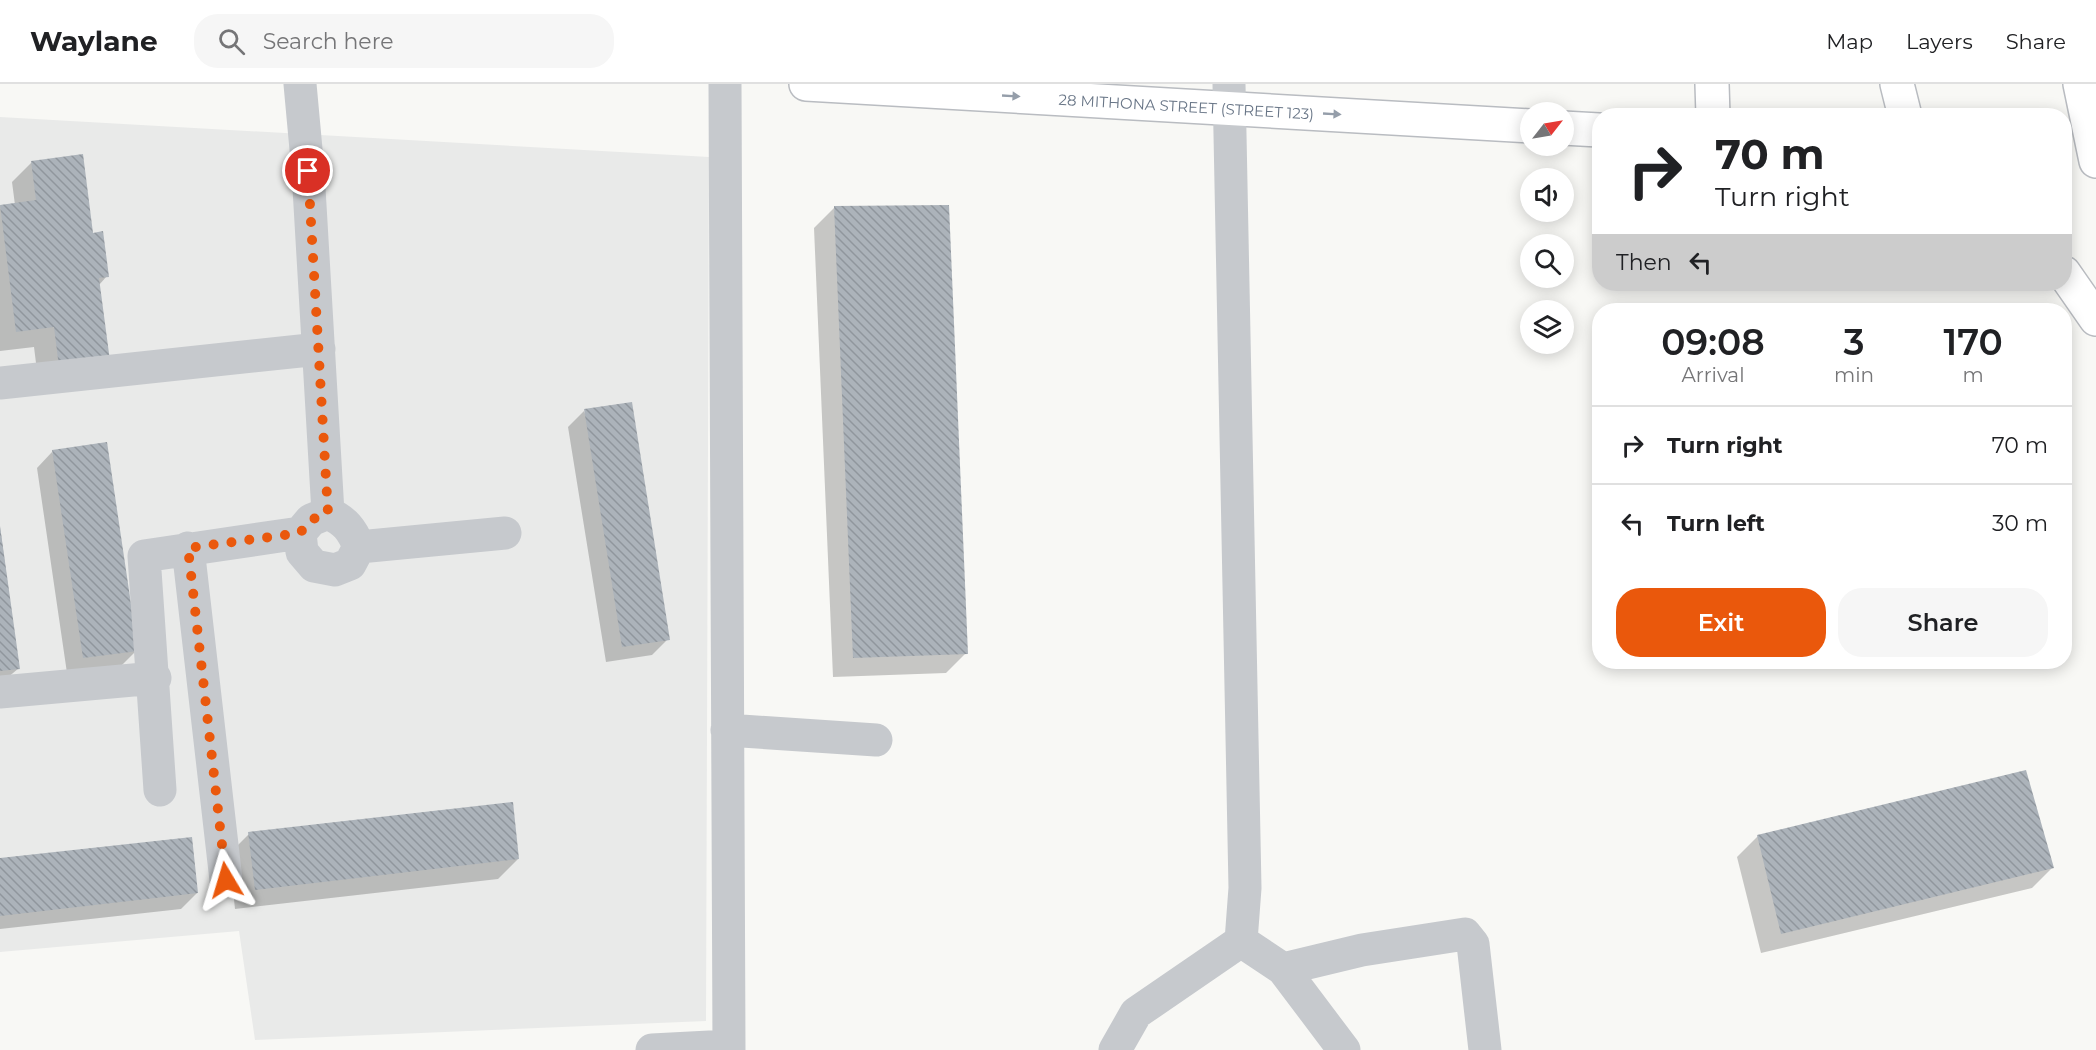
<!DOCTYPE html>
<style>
:root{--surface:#fff;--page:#f6f6f6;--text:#202124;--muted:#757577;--line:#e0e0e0;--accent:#ea580c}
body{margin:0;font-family:Montserrat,sans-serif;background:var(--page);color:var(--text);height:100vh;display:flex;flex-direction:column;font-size:22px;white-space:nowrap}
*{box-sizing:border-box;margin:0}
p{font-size:20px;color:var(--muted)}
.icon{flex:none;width:33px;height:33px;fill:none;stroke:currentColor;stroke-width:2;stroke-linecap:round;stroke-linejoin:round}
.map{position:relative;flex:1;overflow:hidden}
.side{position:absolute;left:1592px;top:219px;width:480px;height:366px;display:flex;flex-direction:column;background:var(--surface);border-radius:24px;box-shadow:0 3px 15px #0003}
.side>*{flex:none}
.top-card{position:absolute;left:1592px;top:24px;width:480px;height:183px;border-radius:24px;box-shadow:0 3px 15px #0003;background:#fff;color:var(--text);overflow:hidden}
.needle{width:39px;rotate:59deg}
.tools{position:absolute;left:1520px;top:18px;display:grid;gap:12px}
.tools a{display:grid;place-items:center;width:54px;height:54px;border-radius:50%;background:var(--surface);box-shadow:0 3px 15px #0003;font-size:30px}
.pin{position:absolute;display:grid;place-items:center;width:51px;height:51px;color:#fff;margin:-26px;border:3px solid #fff;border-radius:50%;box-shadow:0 2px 6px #0007}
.me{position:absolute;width:66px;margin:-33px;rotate:353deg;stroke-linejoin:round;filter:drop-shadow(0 0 4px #0008)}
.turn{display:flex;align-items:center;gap:21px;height:126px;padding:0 24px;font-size:27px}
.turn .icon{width:78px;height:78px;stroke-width:2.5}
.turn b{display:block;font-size:42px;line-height:51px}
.then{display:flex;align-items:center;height:57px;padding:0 24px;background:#0003;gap:12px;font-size:22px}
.eta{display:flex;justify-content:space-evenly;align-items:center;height:102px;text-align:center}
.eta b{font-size:36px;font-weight:600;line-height:42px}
.primary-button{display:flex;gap:12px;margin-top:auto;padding:12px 24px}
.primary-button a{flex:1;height:69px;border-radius:24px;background:var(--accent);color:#fff;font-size:24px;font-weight:600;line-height:69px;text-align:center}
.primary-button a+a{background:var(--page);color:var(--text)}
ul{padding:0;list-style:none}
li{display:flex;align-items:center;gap:18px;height:78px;padding:0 24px;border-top:2px solid var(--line)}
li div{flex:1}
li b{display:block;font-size:22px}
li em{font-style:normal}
header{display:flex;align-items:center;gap:36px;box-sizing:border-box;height:84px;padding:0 30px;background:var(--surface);border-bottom:2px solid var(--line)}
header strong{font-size:28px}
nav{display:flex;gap:33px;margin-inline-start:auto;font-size:21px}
.search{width:420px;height:54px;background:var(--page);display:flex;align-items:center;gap:15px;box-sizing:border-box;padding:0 21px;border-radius:24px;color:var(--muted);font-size:22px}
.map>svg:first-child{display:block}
.built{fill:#e9eae9}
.shadow{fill:#0003}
.building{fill:url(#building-back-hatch)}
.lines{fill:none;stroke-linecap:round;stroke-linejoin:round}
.major-casing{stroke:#b9bcc1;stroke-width:36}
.minor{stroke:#c6c9cd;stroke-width:33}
.major{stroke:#fff;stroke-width:33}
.oneway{fill:#959eaa}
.route{stroke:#ea580c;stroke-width:10;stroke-dasharray:0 18}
.labels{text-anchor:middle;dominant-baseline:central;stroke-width:6;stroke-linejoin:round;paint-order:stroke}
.street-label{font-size:15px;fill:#687586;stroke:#fff}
</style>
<header>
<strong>Waylane</strong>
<div class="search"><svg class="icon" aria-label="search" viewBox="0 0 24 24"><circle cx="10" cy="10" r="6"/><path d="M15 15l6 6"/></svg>Search here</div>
<nav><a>Map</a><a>Layers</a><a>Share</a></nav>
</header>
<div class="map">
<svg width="2096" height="966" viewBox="0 0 2096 966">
<defs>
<pattern id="building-back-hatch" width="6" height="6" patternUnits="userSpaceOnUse" patternTransform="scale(1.5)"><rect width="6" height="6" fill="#acb3ba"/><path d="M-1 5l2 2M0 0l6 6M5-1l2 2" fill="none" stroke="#90969d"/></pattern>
</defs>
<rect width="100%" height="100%" fill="#f8f8f5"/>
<path class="built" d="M0,33L709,73L706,937L255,956L239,847L0,868Z"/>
<path class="shadow" d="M32,78L92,151L107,192L99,201L109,277L39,303L34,263L0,267V122L15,121L12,98Z
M834,124L966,569L946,589L833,593L814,144Z
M584,327L668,555L652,571L606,578L568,343Z
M52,368L137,566L121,582L67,589L37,384Z
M0,443L19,584L0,600Z
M249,750L518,775L498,795L235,825L229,770Z
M1758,752L2052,784L2032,804L1761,869L1737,773Z
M0,776L197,809L181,825L0,845Z"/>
<path class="building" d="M83,70L93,149L103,147L109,193L99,194L110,277L59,283L54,243L16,248L0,121L36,116L31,77Z
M949,121L968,570L853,574L834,122Z
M632,318L670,556L622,563L584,325Z
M107,358L138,567L83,574L52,366Z
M0,442L20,585L0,587Z
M2026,686L2054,784L1781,850L1757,751Z
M513,718L519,775L255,806L248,748Z
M192,753L198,809L0,832V774Z"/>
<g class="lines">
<defs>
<g id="major">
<path id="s1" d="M806,0L1530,42"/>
<path d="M1712,0L1713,32"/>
<path d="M1897,0L1905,32"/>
<path d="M2080,0L2096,77"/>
<path d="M1563,44L1599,46"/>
<path d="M2064,189L2096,235"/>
</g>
</defs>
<use href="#major" class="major-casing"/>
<path class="minor" d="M300,0L308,87L328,429
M725,0L729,966
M1229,0L1245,804L1241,857
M0,299L319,265
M328,429C345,437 352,445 359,463L350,480L335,486L314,482L302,468L300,449L311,436Z
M359,463L505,449
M188,464L226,796
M0,608L155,594
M727,646L876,656
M160,706L144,472L300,449
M1241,857L1283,885L1344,966
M1283,885L1362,866L1465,850L1473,860L1485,966
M652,966L729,962
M1115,966L1136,929L1241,857"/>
<use href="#major" class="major"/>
</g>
<defs><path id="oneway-solid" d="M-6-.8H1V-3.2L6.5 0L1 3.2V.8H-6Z" transform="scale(1.5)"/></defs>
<g class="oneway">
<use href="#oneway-solid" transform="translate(1011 12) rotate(3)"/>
<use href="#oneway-solid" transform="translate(1332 30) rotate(3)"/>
</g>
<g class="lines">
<path class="route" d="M226,796L188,464L300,449L311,436L328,429L308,87"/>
</g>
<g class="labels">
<g class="street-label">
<text stroke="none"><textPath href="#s1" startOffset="381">28 MITHONA STREET (STREET 123)</textPath></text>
</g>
</g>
</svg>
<div class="tools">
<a><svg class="needle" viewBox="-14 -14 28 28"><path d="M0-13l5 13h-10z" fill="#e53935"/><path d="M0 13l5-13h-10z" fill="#757577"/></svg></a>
<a><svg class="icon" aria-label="sound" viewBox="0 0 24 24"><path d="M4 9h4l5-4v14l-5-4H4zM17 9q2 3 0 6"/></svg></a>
<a><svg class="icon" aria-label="search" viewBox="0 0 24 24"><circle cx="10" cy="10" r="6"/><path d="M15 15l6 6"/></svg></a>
<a><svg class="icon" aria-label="layers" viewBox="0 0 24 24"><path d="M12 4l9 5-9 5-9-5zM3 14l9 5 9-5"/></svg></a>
</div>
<div class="pin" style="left:308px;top:87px;background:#d93025"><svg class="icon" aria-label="arrive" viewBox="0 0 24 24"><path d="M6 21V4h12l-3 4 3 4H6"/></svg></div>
<svg class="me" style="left:226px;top:796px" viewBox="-20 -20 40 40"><path d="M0-17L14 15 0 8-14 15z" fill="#ea580c" stroke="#fff" stroke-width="4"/></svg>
<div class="top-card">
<div class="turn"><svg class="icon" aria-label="right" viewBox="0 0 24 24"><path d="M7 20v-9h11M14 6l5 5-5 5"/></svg><div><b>70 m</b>Turn right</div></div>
<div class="then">Then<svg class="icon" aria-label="left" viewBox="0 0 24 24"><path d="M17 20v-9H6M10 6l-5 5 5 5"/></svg></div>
</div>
<section class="side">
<div class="eta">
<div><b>09:08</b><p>Arrival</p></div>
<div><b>3</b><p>min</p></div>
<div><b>170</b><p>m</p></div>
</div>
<ul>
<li><svg class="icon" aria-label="right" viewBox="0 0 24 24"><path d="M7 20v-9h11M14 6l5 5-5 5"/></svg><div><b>Turn right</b></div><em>70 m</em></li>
<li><svg class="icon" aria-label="left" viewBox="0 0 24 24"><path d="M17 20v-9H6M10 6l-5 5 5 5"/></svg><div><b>Turn left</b></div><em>30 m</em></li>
</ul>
<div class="primary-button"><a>Exit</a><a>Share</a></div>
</section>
</div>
